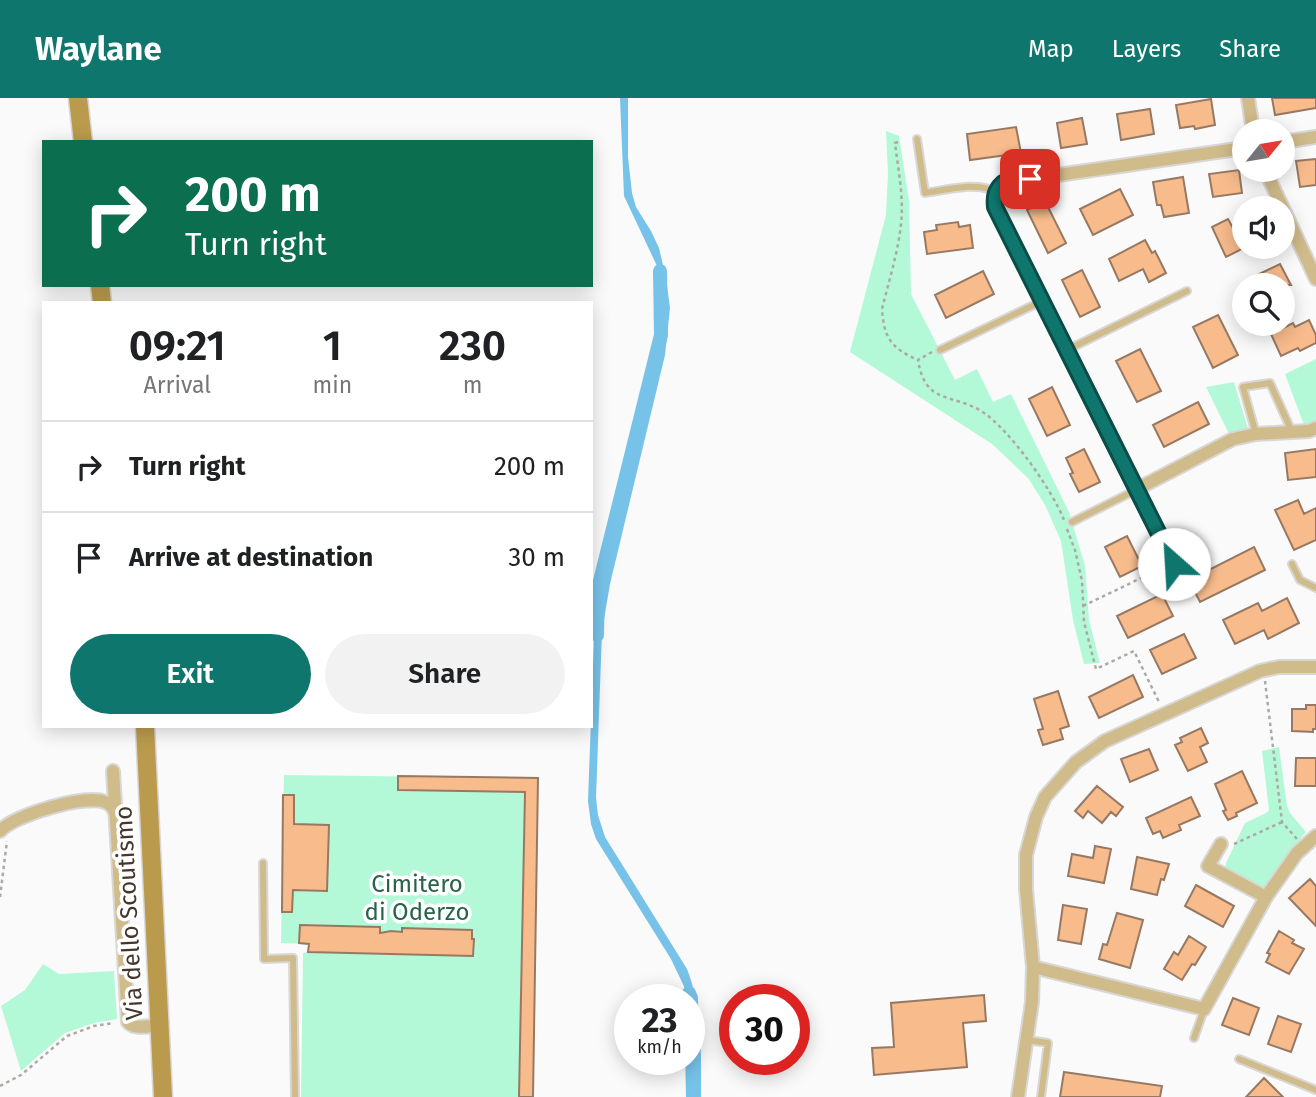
<!DOCTYPE html>
<style>
:root{--surface:#fff;--page:#f2f2f2;--text:#202124;--muted:#757577;--line:#e0e0e0;--accent:#0f766e}
body{margin:0;font-family:"Fira Sans",sans-serif;background:var(--page);color:var(--text);height:100vh;display:flex;flex-direction:column;font-size:26px;white-space:nowrap}
*{box-sizing:border-box;margin:0}
p{font-size:23px;color:var(--muted)}
.icon{flex:none;width:38px;height:38px;fill:none;stroke:currentColor;stroke-width:2;stroke-linecap:round;stroke-linejoin:round}
.map{position:relative;flex:1;overflow:hidden}
.details{position:absolute;left:42px;top:203px;width:551px;height:427px;display:flex;flex-direction:column;background:var(--surface);border-radius:0px;box-shadow:0 4px 18px #0003}
.details>*{flex:none}
.hud{position:absolute;left:42px;top:42px;width:551px;height:147px;border-radius:0px;box-shadow:0 4px 18px #0003;background:#0b6e4f;color:#fff;overflow:hidden}
.needle{width:46px;rotate:60deg}
.tools{position:absolute;left:1232px;top:21px;display:grid;gap:14px}
.tools a{display:grid;place-items:center;width:63px;height:63px;border-radius:50%;background:var(--surface);box-shadow:0 4px 18px #0003;font-size:35px}
.speed{position:absolute;left:614px;top:886px;display:flex;gap:14px;font-size:35px;font-weight:700;text-align:center}
.speed>*{display:grid;place-content:center;width:91px;height:91px;border-radius:50%;background:var(--surface);box-shadow:0 4px 18px #0003;line-height:1}
.speed small{font-size:18px;font-weight:400}
.speed .limit{border:10px solid #d22;background:#fff;color:#111}
.pin{position:absolute;display:grid;place-items:center;width:60px;height:60px;color:#fff;margin:-30px;border-radius:14px;box-shadow:0 4px 10px #0006}
.me{position:absolute;width:77px;margin:-38px;rotate:334deg;stroke-linejoin:round;filter:drop-shadow(0 0 5px #0008)}
.turn{display:flex;align-items:center;gap:24px;height:147px;padding:0 28px;font-size:32px}
.turn .icon{width:91px;height:91px;stroke-width:2.5}
.turn b{display:block;font-size:49px;line-height:60px}
.eta{display:flex;justify-content:space-evenly;align-items:center;height:119px;text-align:center}
.eta b{font-size:42px;font-weight:600;line-height:49px}
.button{display:flex;gap:14px;margin-top:auto;padding:14px 28px}
.button a{flex:1;height:80px;border-radius:42px;background:var(--accent);color:#fff;font-size:28px;font-weight:600;line-height:80px;text-align:center}
.button a+a{background:var(--page);color:var(--text)}
ul{padding:0;list-style:none}
li{display:flex;align-items:center;gap:21px;height:91px;padding:0 28px;border-top:2px solid var(--line)}
li div{flex:1}
li b{display:block;font-size:26px}
li em{font-style:normal}
header{display:flex;align-items:center;gap:42px;box-sizing:border-box;height:98px;padding:0 35px;background:var(--accent);color:#fff}
header strong{font-size:33px}
nav{display:flex;gap:38px;margin-inline-start:auto;font-size:24px}
.map>svg:first-child{display:block}
.green{fill:#b3f9d8}
.water{fill:#77c2e9}
.lines{fill:none;stroke-linecap:round;stroke-linejoin:round}
.canal{stroke:#77c2e9;stroke-width:14}
.building{fill:#f7bb8c;stroke:#977963;stroke-width:2}
.lane-casing{stroke:#d9d7d5;stroke-width:10}
.street-casing{stroke:#d9d7d5;stroke-width:16}
.secondary-casing{stroke:#d9d7d5;stroke-width:21}
.path{stroke:#aea8a4;stroke-width:2.5;stroke-dasharray:3.5 3.5;stroke-linecap:butt}
.lane{stroke:#d0bb8a;stroke-width:6}
.street{stroke:#d0bb8a;stroke-width:12}
.secondary{stroke:#ba9b4d;stroke-width:18}
.route-casing{stroke:#0a4d48;stroke-width:18}
.route{stroke:#0f766e;stroke-width:12}
.labels{text-anchor:middle;dominant-baseline:central;stroke-width:7;stroke-linejoin:round;paint-order:stroke}
.park-label{font-size:24px;fill:#28634b;stroke:#fff}
.street-label{font-size:24px;fill:#44372d;stroke:#fff}
</style>
<header>
<strong>Waylane</strong>
<nav><a>Map</a><a>Layers</a><a>Share</a></nav>
</header>
<div class="map">
<svg width="1316" height="999" viewBox="0 0 1316 999">
<rect width="100%" height="100%" fill="#fafafa"/>
<path class="green" d="M886,33L899,38L909,103L911,196L955,282L977,271L993,304L1011,296L1069,414L1085,468L1089,522L1100,565L1084,566L1073,522L1061,443L1045,407L1028,380L992,346L850,254L886,117L888,74Z
M1316,261V323L1304,327L1285,276Z
M1234,284L1248,331L1230,338L1206,289Z
M1279,649L1287,708L1290,715L1306,734L1286,758L1265,792L1226,771V765L1245,725L1266,715L1269,712L1262,653Z
M284,677L538,680L533,999H301L303,855L308,854V846L281,845Z
M43,866L59,876L114,873L117,921L94,925L65,935L21,973L1,908L25,892Z"/>
<path class="water" d="M620,0H628V59L632,95L636,109L651,133L659,150L666,180L670,210L665,257L610,486L602,533L596,700L598,717L605,739L687,871C703,911 701,956 701,999H690L693,923L690,901L671,861L596,741L591,726L588,703L594,539L606,466L662,234L663,200L657,168L624,98Z"/>
<g class="lines">
<path class="canal" d="M597,537L598,491L661,237L660,173
M689,895L691,900L693,999"/>
</g>
<path class="building" d="M1272,0H1316V10L1275,17Z
M1211,1L1215,27L1195,31L1194,28L1180,30L1176,7Z
M1150,11L1154,36L1121,42L1117,16Z
M1082,20L1087,46L1061,50L1057,25Z
M1016,29L1021,55L970,62L967,36Z
M1316,61V87L1300,89L1296,63Z
M1239,72L1242,95L1213,99L1209,76Z
M1183,79L1189,115L1164,119L1161,107H1157L1153,84Z
M1120,91L1133,117L1093,137L1080,111Z
M1045,103L1066,145L1048,155L1027,112Z
M1228,121L1233,130L1244,125V150L1226,159L1212,129Z
M958,124L959,129L970,127L973,150L927,156L924,134L937,132L936,127Z
M1145,142L1152,155L1155,153L1166,175L1149,184L1143,171L1119,183L1109,161Z
M1280,166L1291,187H1260L1255,178Z
M1082,172L1100,209L1080,219L1062,182Z
M983,173L994,196L946,220L935,197Z
M1218,217L1238,257L1213,270L1193,229Z
M1309,222L1316,237V245L1300,253L1298,250L1281,258L1271,236L1293,225L1295,229Z
M1140,251L1161,293L1137,304L1116,263Z
M1052,289L1070,327L1047,338L1029,301Z
M1198,304L1209,326L1164,349L1153,327Z
M1084,351L1100,384L1079,394L1070,376L1073,375L1066,360Z
M1316,351V379L1288,382L1285,355Z
M1298,402L1304,416L1316,410V442L1294,452L1275,412Z
M1127,438L1142,468L1120,479L1105,449Z
M1254,449L1265,472L1200,504L1189,482Z
M1162,496L1173,518L1128,540L1117,518Z
M1287,500L1299,525L1268,541L1264,532L1235,546L1223,522L1258,505L1262,513Z
M1184,536L1196,560L1162,576L1150,552Z
M1133,577L1143,599L1099,620L1089,599Z
M1058,593L1069,628L1060,631L1063,641L1043,647L1038,632L1043,631L1034,601Z
M1306,607H1316V631H1313V634L1292,633V611H1306Z
M1201,630L1208,645L1200,649L1207,664L1188,673L1175,647L1182,644L1180,640Z
M1149,651L1158,672L1130,684L1121,661Z
M1296,660H1316V688H1295Z
M1242,673L1257,705L1236,715L1237,718L1228,722L1223,713L1226,712L1215,686Z
M398,678L538,680L533,999H519L525,694L398,692Z
M1097,688L1123,709L1116,718L1111,714L1102,725L1088,713L1083,720L1075,713Z
M283,697H294V726L329,727L327,793L293,792L292,814H282Z
M1191,699L1200,718L1179,727L1181,732L1163,740L1160,733L1153,736L1146,720Z
M1095,748L1111,751L1104,785L1068,778L1072,756L1093,760Z
M1137,759L1169,766L1164,782L1161,781L1157,797L1131,791Z
M1310,781L1316,788V828L1289,800Z
M1196,787L1234,808L1223,829L1185,808Z
M1063,807L1087,811L1081,846L1058,842Z
M1117,815L1143,822L1130,870L1099,861L1103,846L1107,847Z
M300,827L380,829V835L391,833L402,834V830L472,832V841H474L473,858L308,854L309,846L299,845Z
M1279,833L1294,842L1292,845L1304,851L1289,876L1266,864L1270,856L1267,855Z
M1189,838L1206,849L1195,867L1192,866L1182,882L1164,871L1174,854L1178,857Z
M984,897L986,923L963,925L967,969L874,977L872,950L894,949L891,905Z
M1233,900L1259,910L1249,937L1222,927Z
M1278,918L1301,926L1291,954L1268,946Z
M1064,974L1162,988L1160,999H1060Z
M1264,980L1283,999H1246Z"/>
<g class="lines">
<defs>
<path id="lane" d="M917,41L925,95C946,92 977,83 996,94
M940,252L1042,203
M1067,252L1187,193
M1256,336L1243,289L1270,285L1292,334
M1072,424L1136,392
M1292,466L1300,482L1316,490
M263,765L264,861L293,860L295,999
M1194,940L1204,912
M1027,942L1048,945L1041,999
M1239,961L1316,992"/>
<path id="street" d="M1248,0L1253,33
M1283,44L1316,39
M1265,72L1316,181
M1137,391L1233,341L1256,336L1309,333L1316,330
M1174,466L995,109C994,99 995,92 1003,85L1244,50
M113,673L128,924C135,932 149,928 159,927
M0,733C14,717 85,696 105,704C112,707 114,711 116,717
M1221,746L1208,768L1266,799
M1033,869L1204,911L1266,799L1297,755L1316,738
M1018,999L1032,904L1033,869L1026,791V757L1036,719L1045,699L1076,664L1105,643L1260,573L1279,569H1316"/>
<path id="secondary" d="M78,0L83,44
M100,187L102,205
M145,628L163,999"/>
</defs>
<use href="#lane" class="lane-casing"/>
<use href="#street" class="street-casing"/>
<use href="#secondary" class="secondary-casing"/>
<path class="path" d="M898,44L895,45C898,71 904,99 901,126C898,154 889,183 882,211C884,240 891,250 918,262
M932,254L918,262C925,307 952,295 981,313C1008,329 1053,393 1064,422
M1067,431L1075,452L1082,483L1084,524L1096,571L1134,553L1160,606
M1083,508L1160,471
M1265,583L1282,724L1297,741
M1234,746L1282,724
M0,799L7,743
M0,988L21,977L67,938L94,928L114,925"/>
<use href="#lane" class="lane"/>
<use href="#street" class="street"/>
<use href="#secondary" class="secondary"/>
</g>
<g class="lines">
<defs>
<path id="route" d="M1030,81L1003,85C995,92 994,99 995,109L1174,466"/>
</defs>
<use href="#route" class="route-casing"/>
<use href="#route" class="route"/>
</g>
<g class="labels">
<g class="park-label">
<text x="417" y="786">Cimitero<tspan x="417" dy="28">di Oderzo</tspan></text>
</g>
<g class="street-label">
<text transform="translate(129 815) rotate(-93)">Via dello Scoutismo</text>
</g>
</g>
</svg>
<div class="tools">
<a><svg class="needle" viewBox="-14 -14 28 28"><path d="M0-13l5 13h-10z" fill="#e53935"/><path d="M0 13l5-13h-10z" fill="#757577"/></svg></a>
<a><svg class="icon" aria-label="sound" viewBox="0 0 24 24"><path d="M4 9h4l5-4v14l-5-4H4zM17 9q2 3 0 6"/></svg></a>
<a><svg class="icon" aria-label="search" viewBox="0 0 24 24"><circle cx="10" cy="10" r="6"/><path d="M15 15l6 6"/></svg></a>
</div>
<div class="speed"><div>23<small>km/h</small></div><div class="limit">30</div></div>
<div class="pin" style="left:1030px;top:81px;background:#d93025"><svg class="icon" aria-label="arrive" viewBox="0 0 24 24"><path d="M6 21V4h12l-3 4 3 4H6"/></svg></div>
<svg class="me" style="left:1174px;top:466px" viewBox="-20 -20 40 40"><circle r="19" fill="#fff"/><path d="M0-13L10 11 0 6-10 11z" fill="#0f766e"/></svg>
<div class="hud">
<div class="turn"><svg class="icon" aria-label="right" viewBox="0 0 24 24"><path d="M7 20v-9h11M14 6l5 5-5 5"/></svg><div><b>200 m</b>Turn right</div></div>
</div>
<section class="details">
<div class="eta">
<div><b>09:21</b><p>Arrival</p></div>
<div><b>1</b><p>min</p></div>
<div><b>230</b><p>m</p></div>
</div>
<ul>
<li><svg class="icon" aria-label="right" viewBox="0 0 24 24"><path d="M7 20v-9h11M14 6l5 5-5 5"/></svg><div><b>Turn right</b></div><em>200 m</em></li>
<li><svg class="icon" aria-label="arrive" viewBox="0 0 24 24"><path d="M6 21V4h12l-3 4 3 4H6"/></svg><div><b>Arrive at destination</b></div><em>30 m</em></li>
</ul>
<div class="button"><a>Exit</a><a>Share</a></div>
</section>
</div>
